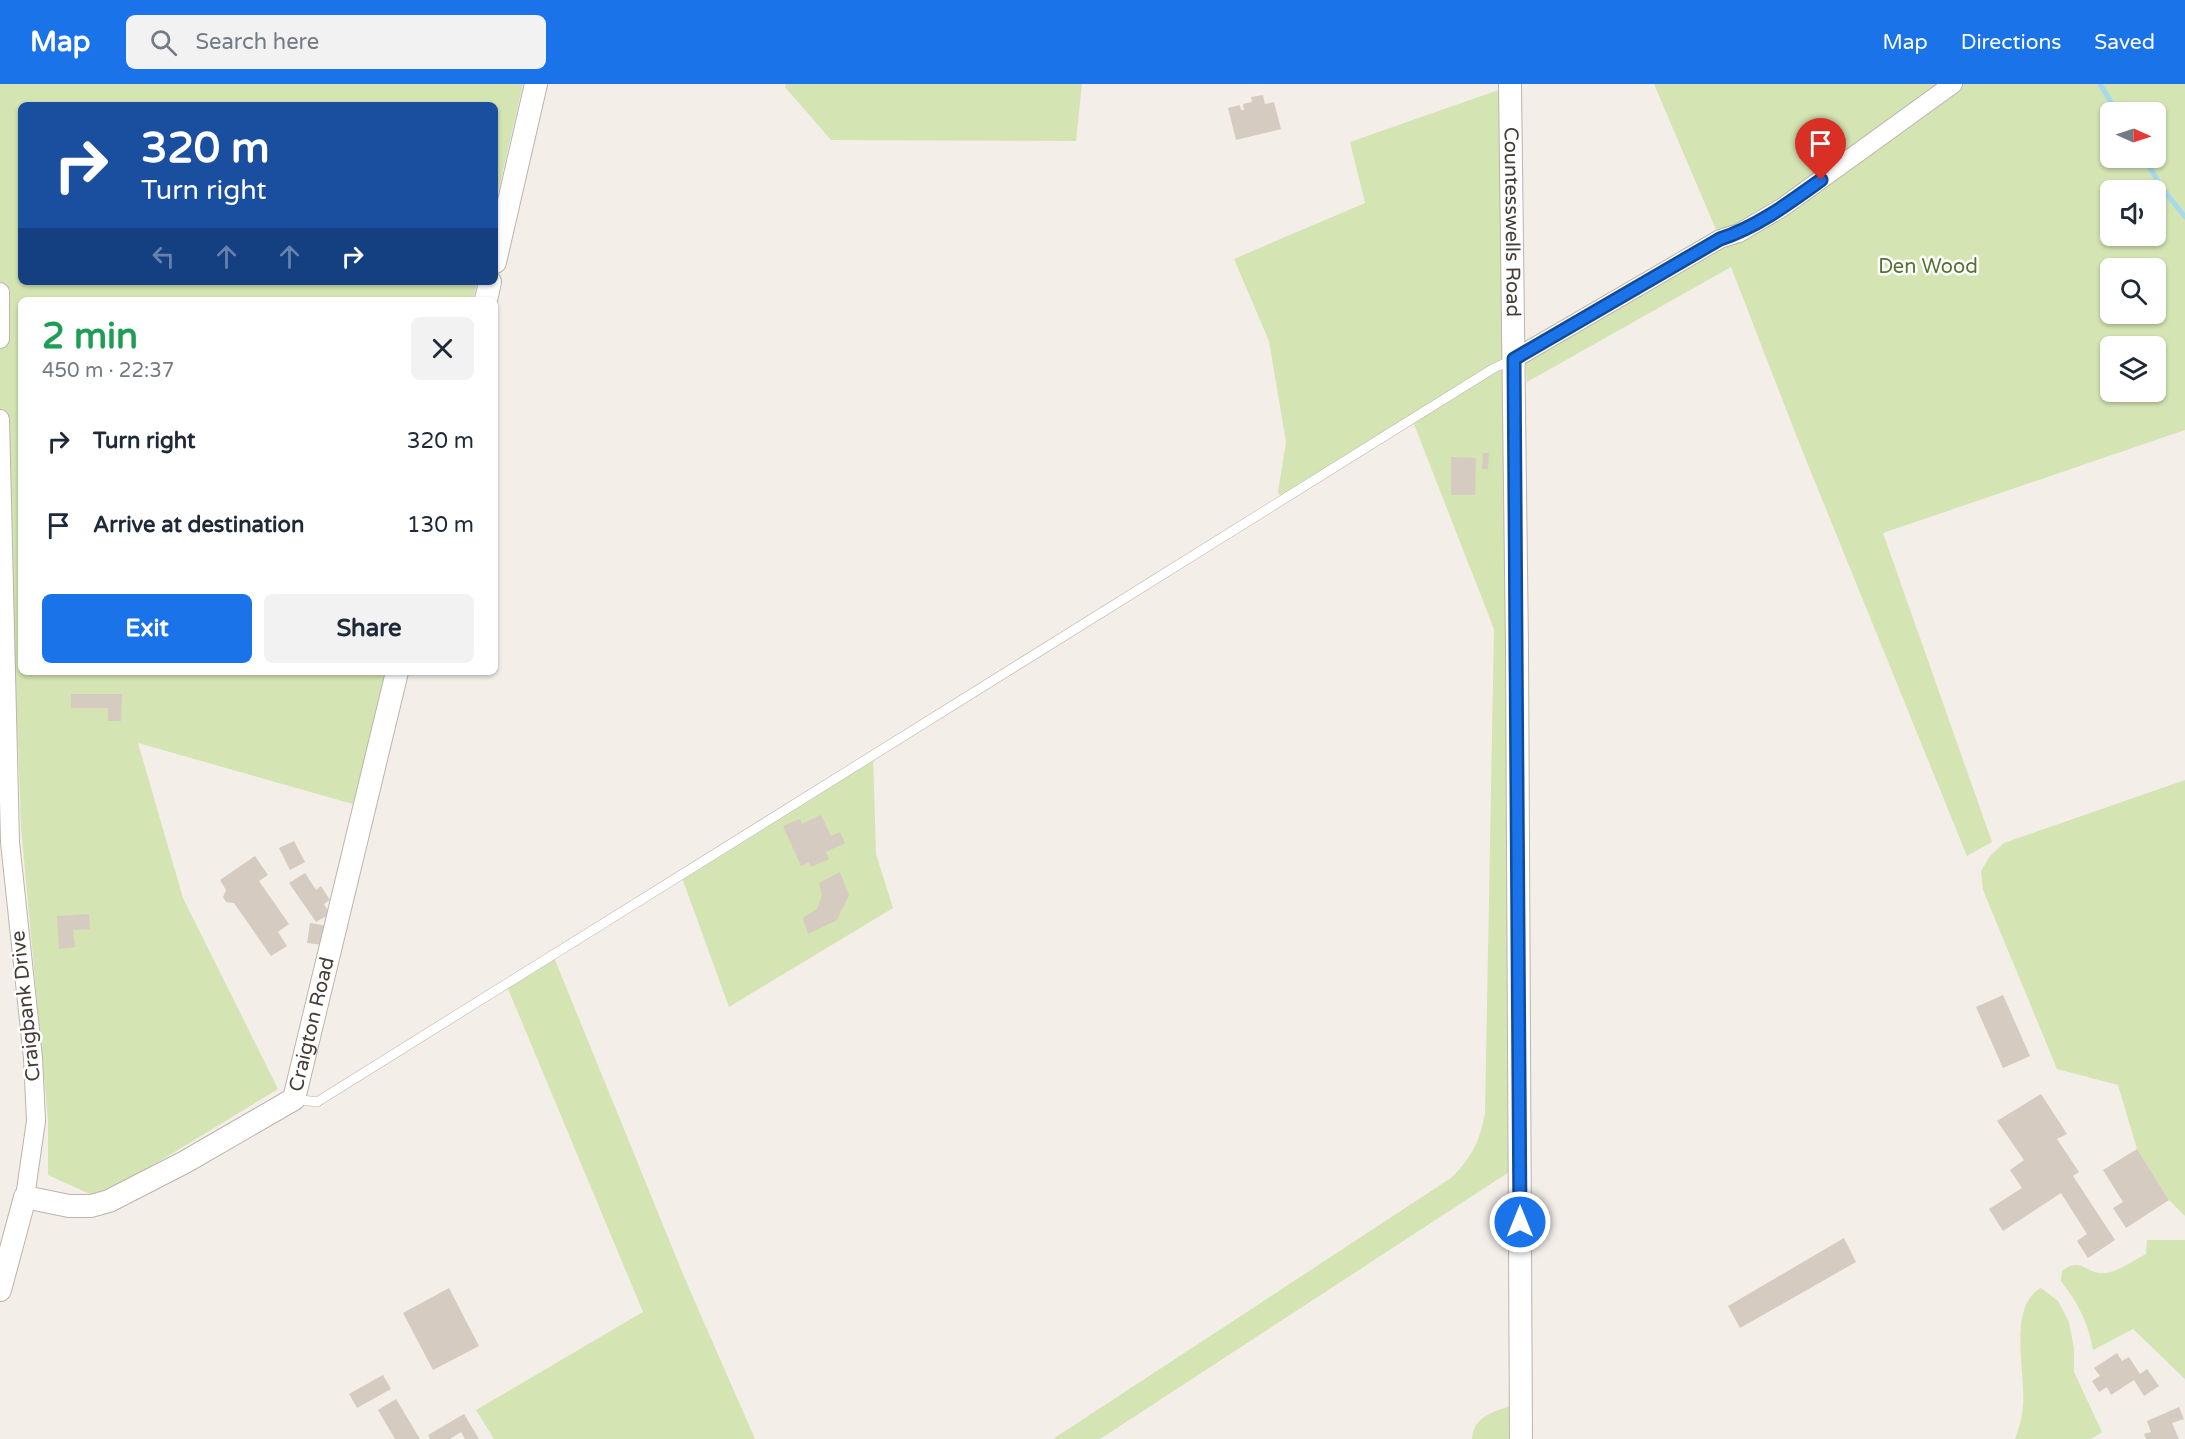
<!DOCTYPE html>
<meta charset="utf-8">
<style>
:root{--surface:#fff;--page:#f2f2f3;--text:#1f2937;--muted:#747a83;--accent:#1a73e8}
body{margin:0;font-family:"Varela Round",sans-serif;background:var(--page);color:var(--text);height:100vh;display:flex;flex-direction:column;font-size:22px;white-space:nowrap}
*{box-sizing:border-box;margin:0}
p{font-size:20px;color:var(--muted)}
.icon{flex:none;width:33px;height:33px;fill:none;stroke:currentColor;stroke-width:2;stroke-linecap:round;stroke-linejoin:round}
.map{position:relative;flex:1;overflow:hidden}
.details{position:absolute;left:18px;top:213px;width:480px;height:378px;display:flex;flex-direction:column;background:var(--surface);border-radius:9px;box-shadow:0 2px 4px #0004}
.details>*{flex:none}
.guide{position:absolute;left:18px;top:18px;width:480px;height:183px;border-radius:9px;box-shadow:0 2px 4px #0004;background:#1a4fa0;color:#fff;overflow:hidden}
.needle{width:39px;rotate:93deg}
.buttons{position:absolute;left:2100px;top:18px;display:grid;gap:12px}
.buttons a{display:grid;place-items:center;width:66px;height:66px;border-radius:9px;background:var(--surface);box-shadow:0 2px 4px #0004;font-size:30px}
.pin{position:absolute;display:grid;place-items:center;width:51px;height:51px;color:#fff;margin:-62px -26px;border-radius:50% 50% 50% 0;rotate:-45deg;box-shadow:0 0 6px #0007}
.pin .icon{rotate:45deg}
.me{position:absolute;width:66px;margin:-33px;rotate:0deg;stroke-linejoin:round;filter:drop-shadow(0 0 4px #0008)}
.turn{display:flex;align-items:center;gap:21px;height:126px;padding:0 24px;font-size:27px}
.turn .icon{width:78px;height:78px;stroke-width:2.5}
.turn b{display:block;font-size:42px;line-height:51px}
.lanes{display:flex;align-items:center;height:57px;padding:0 24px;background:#0003;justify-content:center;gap:30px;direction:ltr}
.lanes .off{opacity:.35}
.round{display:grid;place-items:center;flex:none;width:63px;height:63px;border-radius:9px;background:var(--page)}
.summary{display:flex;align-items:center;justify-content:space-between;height:102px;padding:0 24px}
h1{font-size:36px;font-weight:800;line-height:45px;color:#1e9e55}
.button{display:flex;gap:12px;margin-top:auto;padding:12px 24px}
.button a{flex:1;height:69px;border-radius:9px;background:var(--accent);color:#fff;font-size:24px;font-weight:800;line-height:69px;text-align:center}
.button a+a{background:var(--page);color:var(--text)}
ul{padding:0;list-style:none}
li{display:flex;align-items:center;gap:18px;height:84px;padding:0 24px}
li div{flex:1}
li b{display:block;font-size:22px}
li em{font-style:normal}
header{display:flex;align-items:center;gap:36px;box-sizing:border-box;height:84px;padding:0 30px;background:var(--accent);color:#fff}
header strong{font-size:28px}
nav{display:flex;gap:33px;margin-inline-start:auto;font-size:21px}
.search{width:420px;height:54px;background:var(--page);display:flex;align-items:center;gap:15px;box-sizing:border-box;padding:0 21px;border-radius:9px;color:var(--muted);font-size:22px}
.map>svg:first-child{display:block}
.green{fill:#d4e4b3;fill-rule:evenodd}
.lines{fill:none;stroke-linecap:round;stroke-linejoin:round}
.stream{stroke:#a8d8eb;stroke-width:5}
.building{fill:#d6cbc1}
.service-casing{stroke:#bdb4ab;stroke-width:10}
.minor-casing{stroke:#bdb4ab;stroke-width:20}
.tertiary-casing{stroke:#bdb4ab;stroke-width:24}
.service{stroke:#fff;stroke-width:9}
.minor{stroke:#fff;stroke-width:18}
.tertiary{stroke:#fff;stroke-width:22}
.route-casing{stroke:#114b97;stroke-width:15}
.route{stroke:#1a73e8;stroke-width:10}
.labels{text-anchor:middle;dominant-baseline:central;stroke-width:5;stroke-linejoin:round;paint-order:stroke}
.street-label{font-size:20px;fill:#453e37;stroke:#fff}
.park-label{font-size:20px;fill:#51732e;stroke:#fff}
</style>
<header>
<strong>Map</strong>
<div class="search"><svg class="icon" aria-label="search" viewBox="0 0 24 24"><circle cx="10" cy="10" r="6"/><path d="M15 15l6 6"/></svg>Search here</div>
<nav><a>Map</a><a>Directions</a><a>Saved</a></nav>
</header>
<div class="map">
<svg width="2185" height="1355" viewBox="0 0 2185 1355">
<rect width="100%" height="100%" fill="#f3eee8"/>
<path class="green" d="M0,0H523L495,122V21H21V198H477L473,216H21V588H388L353,720L138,659L183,814L278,1005L130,1095L92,1111L48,1091V1036L21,743L18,657L3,469L0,340Z
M786,0H1082L1076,57L831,56L785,3Z
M1654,0H2185V346L1883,449L1992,758L1967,772L1800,361L1731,183L1527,298L1525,275L1720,155ZM2110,28H2156V74H2110ZM2110,106H2156V152H2110ZM2110,184H2156V230H2110ZM2110,262H2156V308H2110Z
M1510,2L1509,1088L1100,1355H1053L1451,1094C1472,1073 1479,1059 1485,1030L1494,545L1412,335L1282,416L1278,408L1286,358L1269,257L1234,175L1365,119L1350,58Z
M873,671L876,770L893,824L729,923L681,791Z
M2185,696V1132L2169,1116L2137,1065L2118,1001L2057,985L1983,806L1981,787L1990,772L2004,759Z
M553,871L685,1195L755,1355H494L476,1326L643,1228L506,900Z
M2147,1156H2185V1295L2133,1245L2093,1266C2088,1238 2078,1219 2061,1197L2062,1187C2082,1171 2087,1192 2106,1189C2119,1187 2134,1176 2146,1170Z
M2041,1204L2058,1217L2069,1238L2074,1265V1288L2102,1348L2091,1355H2015C2019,1345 2022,1333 2023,1323C2026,1289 2007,1222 2041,1204Z
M1514,1321L1517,1355H1472C1473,1332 1495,1327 1514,1321Z"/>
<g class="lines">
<path class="stream" d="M2100,0L2117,28
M2144,74L2162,104L2185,133"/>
</g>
<path class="building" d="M1263,11L1265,20L1274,18L1281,45L1236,56L1228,24L1240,21L1241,26H1244L1243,20L1252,18L1251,13Z
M1483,369H1489L1488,385H1482Z
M1451,373L1476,374L1475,411H1451Z
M71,610H122L121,637H108V624H71Z
M821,731L831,752L840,748L845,759L826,768L829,775L811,783L809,778L801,782L783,742L800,735L802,740Z
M294,757L305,778L290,786L279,764Z
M255,772L268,791L259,797L289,840L278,848L287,862L271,872L234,819L226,818L223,813L226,806L220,796Z
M840,788L849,811L837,836L808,850L803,834L817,825L822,811L819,799Z
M305,789L316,806L321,802L330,816L324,820L330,830L316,838L289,799Z
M89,830L90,845L73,846L75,863L59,865L57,832Z
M310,839L327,842L324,861L307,859Z
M2003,911L2030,972L2003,984L1976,923Z
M2041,1010L2067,1050L2057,1055L2079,1088L2073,1092L2115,1156L2088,1174L2077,1157L2087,1150L2061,1109L2003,1147L1989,1125L2022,1104L2010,1086L2024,1076L1997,1037Z
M2137,1065L2169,1116L2126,1144L2113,1124L2123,1118L2103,1086Z
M1844,1154L1856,1178L1740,1244L1728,1222Z
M449,1204L479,1262L433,1286L403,1229Z
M2117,1269L2122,1277L2129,1273L2140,1290L2147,1285L2159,1302L2144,1312L2134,1296L2111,1311L2107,1303L2099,1308L2092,1297L2100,1292L2094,1284Z
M383,1291L391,1305L357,1324L349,1310Z
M396,1315L420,1355H395L378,1326Z
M2179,1323L2184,1335L2172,1339L2179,1355H2146L2144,1350L2151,1348L2147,1337Z
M464,1330L479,1355H465L461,1348L450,1355H430L428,1351Z"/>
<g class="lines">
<defs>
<path id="service" d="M295,1015L317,1018L1412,335L1494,284L1512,276"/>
<path id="minor" d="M0,208V255
M1514,275L1720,155L1739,149L1783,123L1953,0
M0,335L10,758L33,974L36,1037L25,1113"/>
<g id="tertiary">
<path id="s1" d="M1510,0L1517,565L1521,1355"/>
<path d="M495,178L536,0"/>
<path d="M486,216L490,198"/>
<path id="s2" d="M0,1206L25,1113L69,1122H91L109,1117L185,1078L294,1015L397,588"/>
</g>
</defs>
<use href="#service" class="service-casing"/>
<use href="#minor" class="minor-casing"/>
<use href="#tertiary" class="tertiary-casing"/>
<use href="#service" class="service"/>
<use href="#minor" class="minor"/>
<use href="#tertiary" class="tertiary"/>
</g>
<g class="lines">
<defs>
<path id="route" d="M1520,1138L1514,275L1720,155C1757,143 1789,119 1821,96"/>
</defs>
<use href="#route" class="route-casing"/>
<use href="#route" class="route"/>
</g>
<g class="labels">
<g class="street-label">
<text stroke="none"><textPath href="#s1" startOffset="138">Countesswells Road</textPath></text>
<text transform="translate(26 922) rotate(-96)">Craigbank Drive</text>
<text stroke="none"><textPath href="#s2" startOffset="470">Craigton Road</textPath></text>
</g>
<g class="park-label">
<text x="1928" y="183">Den Wood</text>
</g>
</g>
</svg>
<div class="buttons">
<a><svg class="needle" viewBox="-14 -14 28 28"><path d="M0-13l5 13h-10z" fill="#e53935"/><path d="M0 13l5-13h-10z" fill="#747a83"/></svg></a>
<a><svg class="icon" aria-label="sound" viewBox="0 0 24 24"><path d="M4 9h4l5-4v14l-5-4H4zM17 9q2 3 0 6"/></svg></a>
<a><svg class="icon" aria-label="search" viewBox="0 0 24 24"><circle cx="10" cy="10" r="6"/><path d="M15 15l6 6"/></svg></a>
<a><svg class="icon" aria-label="layers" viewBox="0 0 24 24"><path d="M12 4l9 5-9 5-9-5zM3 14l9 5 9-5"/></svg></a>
</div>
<div class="pin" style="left:1821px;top:96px;background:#d93025"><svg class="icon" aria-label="arrive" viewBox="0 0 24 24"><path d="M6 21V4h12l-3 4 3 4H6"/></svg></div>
<svg class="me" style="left:1520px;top:1138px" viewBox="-20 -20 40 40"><circle r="17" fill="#1a73e8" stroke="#fff" stroke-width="3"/><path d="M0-11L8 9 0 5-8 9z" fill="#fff"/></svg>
<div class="guide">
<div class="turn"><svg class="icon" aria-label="right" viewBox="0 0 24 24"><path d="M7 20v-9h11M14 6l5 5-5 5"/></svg><div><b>320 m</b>Turn right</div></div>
<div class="lanes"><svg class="icon off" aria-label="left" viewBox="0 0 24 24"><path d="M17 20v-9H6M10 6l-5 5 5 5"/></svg><svg class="icon off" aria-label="ahead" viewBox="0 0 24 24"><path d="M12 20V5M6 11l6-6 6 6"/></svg><svg class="icon off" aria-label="ahead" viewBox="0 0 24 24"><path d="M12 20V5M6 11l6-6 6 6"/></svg><svg class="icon" aria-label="right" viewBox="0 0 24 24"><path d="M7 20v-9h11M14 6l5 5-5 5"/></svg></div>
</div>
<section class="details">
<div class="summary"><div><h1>2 min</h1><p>450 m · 22:37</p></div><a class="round"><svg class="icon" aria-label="close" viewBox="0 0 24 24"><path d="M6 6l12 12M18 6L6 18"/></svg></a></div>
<ul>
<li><svg class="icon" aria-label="right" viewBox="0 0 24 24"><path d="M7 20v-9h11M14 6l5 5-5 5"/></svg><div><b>Turn right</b></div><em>320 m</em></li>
<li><svg class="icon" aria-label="arrive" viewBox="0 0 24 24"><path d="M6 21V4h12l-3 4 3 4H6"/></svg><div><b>Arrive at destination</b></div><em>130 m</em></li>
</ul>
<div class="button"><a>Exit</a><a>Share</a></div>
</section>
</div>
